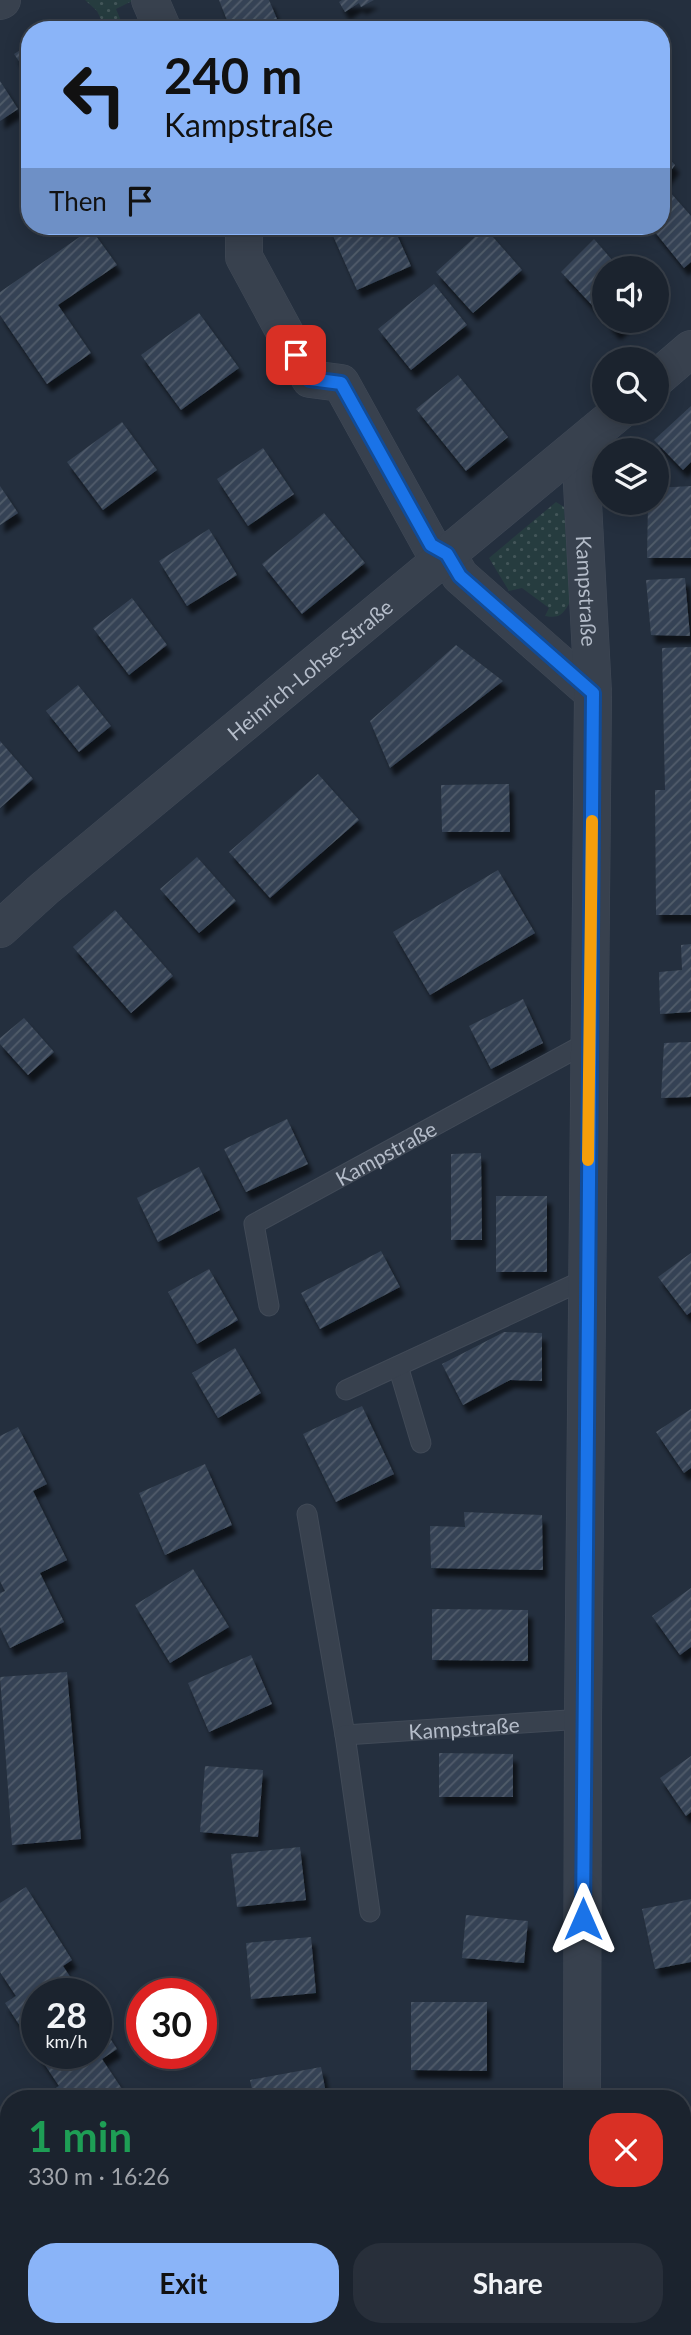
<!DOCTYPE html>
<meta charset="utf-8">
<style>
:root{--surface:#1b232e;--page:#282f3a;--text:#f1f3f6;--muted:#a0a4aa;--line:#39404a;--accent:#8ab4f8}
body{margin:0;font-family:Lato,sans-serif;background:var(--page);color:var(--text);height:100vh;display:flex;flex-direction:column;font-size:26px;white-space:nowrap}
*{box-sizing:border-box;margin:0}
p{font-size:23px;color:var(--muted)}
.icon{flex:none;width:38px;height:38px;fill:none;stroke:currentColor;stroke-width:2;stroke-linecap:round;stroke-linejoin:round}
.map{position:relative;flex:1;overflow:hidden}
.details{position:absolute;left:0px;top:2090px;width:691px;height:247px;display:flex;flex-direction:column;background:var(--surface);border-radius:28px 28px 0 0;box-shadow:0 4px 18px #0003,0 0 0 2px var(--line)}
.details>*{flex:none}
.top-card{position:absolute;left:21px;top:21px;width:649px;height:214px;border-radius:28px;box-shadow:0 4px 18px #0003,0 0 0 2px var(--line);background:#8ab4f8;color:#111;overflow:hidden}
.tools{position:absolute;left:592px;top:256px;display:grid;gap:14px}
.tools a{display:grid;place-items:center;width:77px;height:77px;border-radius:50%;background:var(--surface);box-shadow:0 4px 18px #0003,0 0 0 2px var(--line);font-size:35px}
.speed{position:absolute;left:21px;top:1978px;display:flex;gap:14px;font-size:35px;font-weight:700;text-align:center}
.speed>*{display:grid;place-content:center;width:91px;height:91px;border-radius:50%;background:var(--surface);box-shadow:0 4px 18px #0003,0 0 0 2px var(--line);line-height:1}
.speed small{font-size:18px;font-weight:400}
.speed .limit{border:10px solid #d22;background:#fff;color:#111}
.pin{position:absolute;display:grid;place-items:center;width:60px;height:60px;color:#fff;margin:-30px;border-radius:14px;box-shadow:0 4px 10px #0006}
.me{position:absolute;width:77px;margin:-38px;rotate:0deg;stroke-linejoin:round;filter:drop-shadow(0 0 5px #0008)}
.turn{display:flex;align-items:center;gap:24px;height:147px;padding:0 28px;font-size:32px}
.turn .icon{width:91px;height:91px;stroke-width:2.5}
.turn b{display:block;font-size:49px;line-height:60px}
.then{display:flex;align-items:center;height:66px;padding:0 28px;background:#0003;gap:14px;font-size:26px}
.round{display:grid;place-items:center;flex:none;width:74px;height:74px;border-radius:28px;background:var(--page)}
.head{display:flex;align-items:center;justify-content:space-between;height:119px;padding:0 28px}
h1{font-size:42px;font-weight:700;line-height:52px;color:#1e9e55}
.cta{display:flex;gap:14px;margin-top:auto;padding:14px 28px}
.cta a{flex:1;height:80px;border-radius:28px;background:var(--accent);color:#111;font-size:28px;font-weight:700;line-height:80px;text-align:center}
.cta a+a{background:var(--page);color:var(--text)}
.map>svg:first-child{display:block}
.grass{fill:url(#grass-dots)}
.building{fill:url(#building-hatch);filter:url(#shadow)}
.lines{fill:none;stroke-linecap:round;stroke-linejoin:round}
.lane-casing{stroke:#414a57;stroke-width:21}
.street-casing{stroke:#414a57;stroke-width:38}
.lane{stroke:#38414e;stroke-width:19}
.street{stroke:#38414e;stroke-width:37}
.route-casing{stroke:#114b97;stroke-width:18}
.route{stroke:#1a73e8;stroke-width:12}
.slow{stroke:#f59e0b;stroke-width:12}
.labels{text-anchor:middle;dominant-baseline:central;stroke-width:7;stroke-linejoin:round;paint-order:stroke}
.street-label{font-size:21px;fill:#b4bcc9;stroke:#1d2633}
</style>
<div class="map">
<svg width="691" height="2335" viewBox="0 0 691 2335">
<defs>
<pattern id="grass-dots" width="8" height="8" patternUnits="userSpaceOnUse" patternTransform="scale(1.75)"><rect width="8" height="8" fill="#263c3f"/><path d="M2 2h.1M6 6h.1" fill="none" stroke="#435659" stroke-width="1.8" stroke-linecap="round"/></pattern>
<pattern id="building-hatch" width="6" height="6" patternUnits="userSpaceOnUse" patternTransform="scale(1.75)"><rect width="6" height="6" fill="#364354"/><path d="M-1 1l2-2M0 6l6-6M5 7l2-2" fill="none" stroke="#515c6b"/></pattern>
<filter id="shadow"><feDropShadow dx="4.5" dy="8" stdDeviation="2" flood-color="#0009"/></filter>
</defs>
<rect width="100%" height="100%" fill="#242f3e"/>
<path class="grass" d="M85,0H134L116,9L125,30H106L97,11Z
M556,502L564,507L570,602C563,614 560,619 545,616L549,608L522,588L509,591L489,558Z"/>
<path class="building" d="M219,0H269L277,19L251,30H231Z
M342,0H374L361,7L359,3L345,12L339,2Z
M30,44V77L14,54Z
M0,81L18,109L0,121Z
M662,151L675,165L662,183L691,216V262L684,268L650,226H662Z
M337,226H393L411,266L357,290L330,229Z
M485,228L522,270L473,313L436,272Z
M91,229L117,265L58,305L91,353L47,384L0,315V292Z
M594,239L619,268H604V318L561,272Z
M434,284L467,325L411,370L378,329Z
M199,313L239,368L181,410L141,355Z
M605,320H630L616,332Z
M458,375L508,437L466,471L416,409Z
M691,406V462L683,470L654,440Z
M122,422L157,470L103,510L67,462Z
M263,448L294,494L248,526L217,479Z
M0,486L18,513L0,525Z
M691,486V558H647L648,502H656V488Z
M324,513L365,563L302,614L262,564Z
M209,529L237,575L187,606L159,561Z
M685,578L690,636L651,635L646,580Z
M132,598L167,645L129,675L93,628Z
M456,645L503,681L390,768L370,721Z
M691,647V915H656L655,790H665L662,648Z
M78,685L111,726L79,752L46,711Z
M0,741L33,779L0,808Z
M318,774L359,820L270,898L229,852Z
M509,784L510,832H442L441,785Z
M197,857L236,901L199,933L160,889Z
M498,870L535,933L430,995L393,932Z
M115,910L173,976L131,1013L73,947Z
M691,944V1012L660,1014L659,972L682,970L681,945Z
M523,999L543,1043L491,1069L469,1026Z
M24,1018L54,1052L28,1075L0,1044V1038Z
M691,1042V1097L661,1098L664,1043Z
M287,1119L308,1164L246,1192L224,1149Z
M481,1153L482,1240H451V1154Z
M199,1167L220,1210L158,1242L137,1198Z
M496,1196H547V1272H496Z
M381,1251L400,1287L320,1329L301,1293Z
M691,1253V1312L687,1315L658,1277Z
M209,1269L238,1320L197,1344L168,1292Z
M504,1332L542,1333V1381L510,1380L463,1405L442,1364Z
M235,1348L261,1393L218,1418L192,1373Z
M362,1406L394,1474L336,1502L303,1434Z
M691,1409V1468L684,1473L656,1432Z
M18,1427L47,1484L33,1491L67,1560L40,1573L64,1622L10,1648L0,1627V1593L5,1591L0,1581V1436Z
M205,1464L232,1525L165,1555L139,1493Z
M464,1512L542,1515L543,1570L431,1568L430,1526L465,1527Z
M193,1569L229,1627L170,1663L135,1605Z
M691,1588V1647L680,1655L652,1616Z
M432,1609L528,1610V1661L432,1660Z
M251,1655L272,1704L209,1732L188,1683Z
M67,1672L81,1839L12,1845L0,1677Z
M439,1753L513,1754V1797H439Z
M691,1756V1812L686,1816L660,1778Z
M205,1766L263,1770L258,1837L200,1832Z
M300,1847L306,1900L237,1907L231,1854Z
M26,1887L72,1960L63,1966L81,1993H37V2052L5,2003L16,1996L0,1972V1903Z
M691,1899V1962L655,1969L642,1909Z
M466,1915L528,1921L524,1963L462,1958Z
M311,1937L316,1993L251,1999L246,1943Z
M411,2002H487V2071L411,2070Z
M96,2017L117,2049L102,2059L128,2098H45L43,2096L59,2086L37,2053H96Z
M321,2067L327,2098H254L250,2080Z
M0,2192L9,2205V2219L0,2225Z
M72,2328H137L142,2335H77Z"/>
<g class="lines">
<defs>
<g id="lane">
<path id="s1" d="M269,1306L254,1224L590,1041"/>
<path d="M398,1366L421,1443"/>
<path d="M346,1390L575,1284"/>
<path d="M307,1514L345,1735"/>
<path id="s2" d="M370,1912L345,1735L583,1719"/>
<path d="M14,2335L25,2328"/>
</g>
<g id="street">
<path d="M150,0L163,30"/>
<path d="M0,1L2,0"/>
<path d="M244,226V257L310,379L341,383L431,546L447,554L460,576L593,693"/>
<path d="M656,379L691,349"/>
<path id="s3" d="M580,446L593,693L583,1719L582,2098"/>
<path id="s4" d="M0,929L44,889L620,411"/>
<path d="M581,2335V2328"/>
</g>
</defs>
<use href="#lane" class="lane-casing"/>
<use href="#street" class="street-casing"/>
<use href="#lane" class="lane"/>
<use href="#street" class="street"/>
</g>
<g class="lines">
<defs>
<path id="route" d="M296,355L310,379L341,383L431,545L447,554L460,576L593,693L583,1919"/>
</defs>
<use href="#route" class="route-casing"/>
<use href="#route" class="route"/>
<path class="slow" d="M588,1160L592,821"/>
</g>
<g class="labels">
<g class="street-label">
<text stroke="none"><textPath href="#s3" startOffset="145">Kampstraße</textPath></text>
<text stroke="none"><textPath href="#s4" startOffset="404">Heinrich-Lohse-Straße</textPath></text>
<text stroke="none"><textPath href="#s1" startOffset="233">Kampstraße</textPath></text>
<text stroke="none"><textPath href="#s2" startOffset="298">Kampstraße</textPath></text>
</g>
</g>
</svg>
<div class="tools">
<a><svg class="icon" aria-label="sound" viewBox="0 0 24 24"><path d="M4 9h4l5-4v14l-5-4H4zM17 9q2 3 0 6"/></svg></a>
<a><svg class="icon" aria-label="search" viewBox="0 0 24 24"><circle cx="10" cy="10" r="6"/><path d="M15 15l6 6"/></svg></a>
<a><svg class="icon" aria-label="layers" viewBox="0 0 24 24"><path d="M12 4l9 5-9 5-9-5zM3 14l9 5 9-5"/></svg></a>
</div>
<div class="speed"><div>28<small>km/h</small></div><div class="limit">30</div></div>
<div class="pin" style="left:296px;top:355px;background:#d93025"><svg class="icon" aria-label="arrive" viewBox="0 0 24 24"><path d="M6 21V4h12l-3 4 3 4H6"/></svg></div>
<svg class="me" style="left:583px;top:1919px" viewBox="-20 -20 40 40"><path d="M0-17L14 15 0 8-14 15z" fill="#1a73e8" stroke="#fff" stroke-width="4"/></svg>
<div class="top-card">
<div class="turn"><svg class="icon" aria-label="left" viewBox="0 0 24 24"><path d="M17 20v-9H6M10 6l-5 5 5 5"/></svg><div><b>240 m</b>Kampstraße</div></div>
<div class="then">Then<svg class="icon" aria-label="arrive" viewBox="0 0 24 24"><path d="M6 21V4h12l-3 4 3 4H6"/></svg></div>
</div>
<section class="details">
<div class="head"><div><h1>1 min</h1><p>330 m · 16:26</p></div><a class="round" style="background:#d93025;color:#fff"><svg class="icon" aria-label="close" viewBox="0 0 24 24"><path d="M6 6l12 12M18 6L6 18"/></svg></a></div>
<div class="cta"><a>Exit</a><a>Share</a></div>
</section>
</div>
